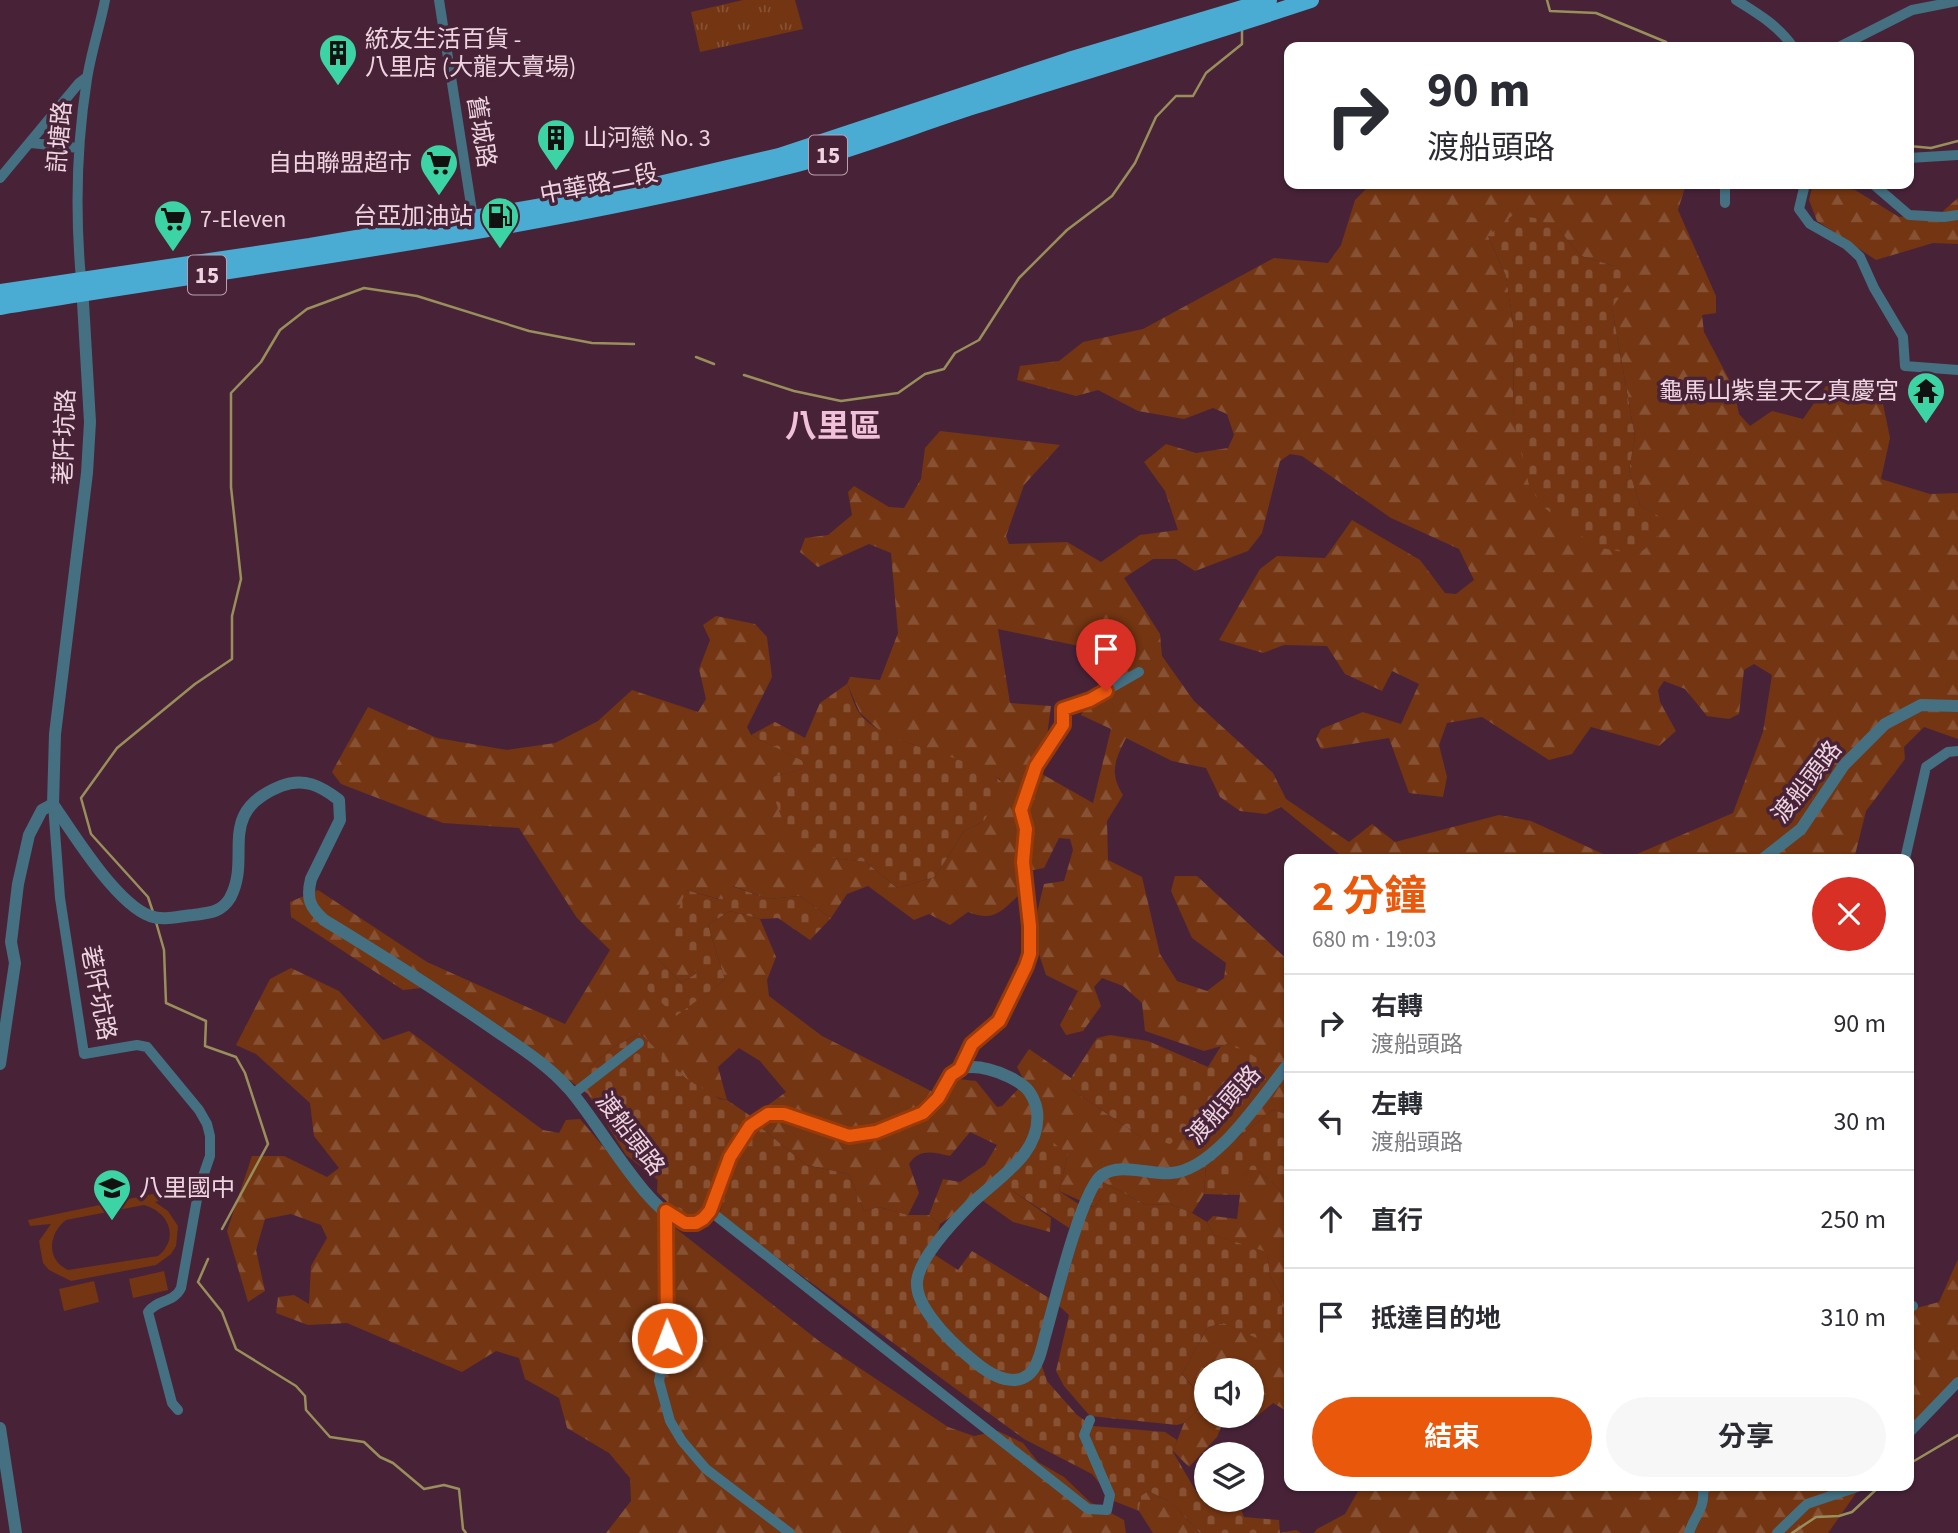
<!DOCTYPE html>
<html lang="zh-TW">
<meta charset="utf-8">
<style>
:root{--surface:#fff;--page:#f7f7f7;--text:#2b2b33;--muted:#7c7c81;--line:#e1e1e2;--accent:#ea580c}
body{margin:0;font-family:"Source Sans 3","Noto Sans TC",sans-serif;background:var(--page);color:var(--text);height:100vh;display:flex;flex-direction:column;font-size:26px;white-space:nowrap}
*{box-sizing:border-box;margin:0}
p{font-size:23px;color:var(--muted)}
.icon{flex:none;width:38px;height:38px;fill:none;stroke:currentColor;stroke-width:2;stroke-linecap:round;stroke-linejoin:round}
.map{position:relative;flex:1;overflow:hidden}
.drawer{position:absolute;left:1284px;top:854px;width:630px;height:637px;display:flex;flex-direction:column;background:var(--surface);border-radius:14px;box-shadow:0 2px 5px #0004}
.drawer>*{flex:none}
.hud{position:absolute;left:1284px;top:42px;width:630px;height:147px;border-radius:14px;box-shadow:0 2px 5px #0004;background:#fff;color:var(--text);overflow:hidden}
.buttons{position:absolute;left:1194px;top:1358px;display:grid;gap:14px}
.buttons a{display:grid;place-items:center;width:70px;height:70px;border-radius:50%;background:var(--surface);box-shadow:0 2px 5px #0004;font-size:35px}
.pin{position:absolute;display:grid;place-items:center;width:60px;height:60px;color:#fff;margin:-72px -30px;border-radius:50% 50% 50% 0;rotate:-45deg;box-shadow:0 0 7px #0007}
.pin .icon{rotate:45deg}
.me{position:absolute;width:77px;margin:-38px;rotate:359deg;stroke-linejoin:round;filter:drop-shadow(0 0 5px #0008)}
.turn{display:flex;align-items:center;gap:24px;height:147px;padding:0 28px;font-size:32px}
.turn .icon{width:91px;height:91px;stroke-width:2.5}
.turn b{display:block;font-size:49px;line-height:60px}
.round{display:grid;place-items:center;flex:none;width:74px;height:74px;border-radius:37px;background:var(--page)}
.head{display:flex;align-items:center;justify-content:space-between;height:119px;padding:0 28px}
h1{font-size:42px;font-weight:700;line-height:52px;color:var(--accent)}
.action{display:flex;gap:14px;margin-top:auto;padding:14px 28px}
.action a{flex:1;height:80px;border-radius:42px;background:var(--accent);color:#fff;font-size:28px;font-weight:700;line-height:80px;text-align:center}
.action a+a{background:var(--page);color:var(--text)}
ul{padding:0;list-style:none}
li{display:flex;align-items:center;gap:21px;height:98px;padding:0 28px;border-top:2px solid var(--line)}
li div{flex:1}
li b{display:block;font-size:26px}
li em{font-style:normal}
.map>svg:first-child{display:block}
.green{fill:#733512;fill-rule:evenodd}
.forest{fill:url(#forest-firs);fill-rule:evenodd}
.cemetery{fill:url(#cemetery-stones)}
.park{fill:url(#park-tufts)}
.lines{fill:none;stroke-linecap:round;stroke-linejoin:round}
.stream{stroke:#988f5a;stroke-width:2.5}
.minor{stroke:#447082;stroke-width:10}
.tertiary{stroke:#447082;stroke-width:12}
.primary{stroke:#4aacd2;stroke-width:16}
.route-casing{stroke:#983908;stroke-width:18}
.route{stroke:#ea580c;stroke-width:12}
.labels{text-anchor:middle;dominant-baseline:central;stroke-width:7;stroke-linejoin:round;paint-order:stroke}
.shield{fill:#482338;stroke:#bc9fae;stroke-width:2}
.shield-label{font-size:23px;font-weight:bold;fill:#edd4e0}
.poi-label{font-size:24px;fill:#edd4e0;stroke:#482338;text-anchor:start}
.street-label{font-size:24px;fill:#edd4e0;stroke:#482338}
.district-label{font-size:32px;font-weight:bold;fill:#f1c1d9;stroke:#482338}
</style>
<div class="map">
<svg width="1958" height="1533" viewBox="0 0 1958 1533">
<defs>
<pattern id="forest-firs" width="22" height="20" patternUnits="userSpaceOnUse" patternTransform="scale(1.75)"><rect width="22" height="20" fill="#733512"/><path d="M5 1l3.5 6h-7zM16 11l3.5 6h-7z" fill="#875134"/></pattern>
<pattern id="cemetery-stones" width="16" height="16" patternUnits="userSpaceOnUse" patternTransform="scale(1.75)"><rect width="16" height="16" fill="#733512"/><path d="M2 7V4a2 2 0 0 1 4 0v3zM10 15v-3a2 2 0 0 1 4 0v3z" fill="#875134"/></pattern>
<pattern id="park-tufts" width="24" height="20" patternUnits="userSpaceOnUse" patternTransform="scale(1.75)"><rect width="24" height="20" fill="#733512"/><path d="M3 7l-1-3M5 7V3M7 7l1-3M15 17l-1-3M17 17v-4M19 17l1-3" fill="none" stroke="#875134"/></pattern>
</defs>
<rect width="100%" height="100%" fill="#482338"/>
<path class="green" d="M181,1188L182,1196L155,1202L168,1211L178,1226L176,1246L171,1254L156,1265L71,1281L49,1270L43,1263L39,1241L51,1224L30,1226L28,1220ZM144,1205C169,1212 180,1238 158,1256L68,1270C45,1259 49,1233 66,1220Z
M164,1271L168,1290L133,1298L129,1279Z
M94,1281L99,1302L64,1311L59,1289Z"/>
<path class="forest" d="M1371,184H1686L1678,210L1716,296V313L1702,315L1704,332L1733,387L1739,414L1750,426L1772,411L1803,419L1826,386L1881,394L1890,438L1881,479L1930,494L1958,493V739L1924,727L1904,747L1905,759L1866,811L1854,859H1337L1339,854L1281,807L1266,814L1240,811L1220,797L1206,768L1172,761L1126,738C1115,760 1109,773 1123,795L1107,821L1108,860L1142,877L1160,954L1177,981L1207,991L1224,978L1226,963L1192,938L1171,891L1175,876H1197L1290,962V1115L1273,1110L1206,1163L1204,1194L1192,1213L1170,1204L1146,1205L1099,1180L1101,1199L1094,1207L1059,1191L1068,1154L999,1181L1051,1218L1050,1232L1013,1222L979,1198L940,1224L929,1215L943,1179L960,1182L985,1165L997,1145L970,1132L950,1156C933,1152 919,1148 909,1164L919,1193L908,1215L879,1207L864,1211L849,1174L806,1165L758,1125L760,1111L786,1092L760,1061L739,1048L718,1067L727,1100C691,1092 665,1058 640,1033L612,1048L588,1069L604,1107L658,1172V1180L626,1155L588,1094L441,986L403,990L291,917L290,902L318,890L427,962L565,1024L610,950L577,918L519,828L443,823L341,784L332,772L368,707L437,738L507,750L555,743L598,721L632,690L698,712L706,699L699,669L710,640L703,625L716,616L755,624L767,637L772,677L747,727L751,735L804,761V769L772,777L833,858L866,862L897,888L935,877L964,831L984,821L1000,779L964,763L883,734L860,713L847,684L850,677L880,680L898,633L891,553L869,544L818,567L800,552L805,538L828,535L852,515L848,492L854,486L889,507L904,508L921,479L925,448L940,431L1060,445L1024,485L1006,536L1009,544L1067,542L1101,562L1140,535L1178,530L1165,491L1144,462L1166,444L1196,453L1228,448L1234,435L1227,414L1213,408L1184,419L1138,411L1098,390L1076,396L1017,380L1020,366L1059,361L1083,342L1143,329L1274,258L1328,263L1341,245L1355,200ZM1559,230L1581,256L1614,266L1612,308L1635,437L1629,470L1640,505L1669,523L1543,506L1513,418L1514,330L1506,276L1488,236ZM1290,454L1302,456L1391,518L1459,549L1474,580L1456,594L1445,593L1420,560L1352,520L1325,558L1277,556L1260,569L1219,640L1263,653L1284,645L1327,646L1345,674L1382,691L1392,671L1419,684L1401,724L1363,712L1321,729L1316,739L1321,749L1389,738L1409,793L1443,797L1447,777L1439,745L1447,723L1482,717L1549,760L1572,754L1591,727L1659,746L1676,731L1660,702L1658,690L1664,681L1685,689L1707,716L1729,719L1739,714L1744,670L1754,664L1772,675L1763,732L1733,813L1637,854L1612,858L1531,821L1499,815L1395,842L1372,824L1349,842L1286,799L1273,773L1194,701L1162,656L1160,634L1124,578L1153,559H1176L1195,571L1248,551L1262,533L1280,461ZM998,629L1093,649L1100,681L1081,715L1111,729L1093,803L1042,774L1051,706L1010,703ZM1029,816L1034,833L1029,871L1044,868L1059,838L1070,839L1073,850L1064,881L1044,884L1032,933L1046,975L1078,991L1060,1025L1066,1035L1083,1031L1101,1006L1094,987L1102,978L1123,986L1142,1003L1145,1031L1204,1051L1232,1043L1141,1137L1071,1089V1078L1029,1049L1017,1067L1025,1082L1002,1106L997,1107L976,1081L958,1079L933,1092L822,1036L769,996L767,980L776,957L760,919L730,911L708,925L725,980L676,1015L659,960L681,983L697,973L686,890L723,900L733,886L768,899L800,896L831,918L847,894L868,886L914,920L929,914L950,925L968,912C993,922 1001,912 1019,895L1022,817Z
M1813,184L1855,190L1899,217L1942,212L1958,198V244L1933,243L1876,260L1817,221L1809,200Z
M291,968L339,991L383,1040L409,1031L543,1130L559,1133L566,1120L580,1119L665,1220L819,1341L948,1427L974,1436L998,1431L1023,1443L1038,1462L1064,1477L1090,1502L1124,1520L1126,1533H606L631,1501L630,1478L609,1453L567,1428L559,1398L525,1379L519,1358L496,1351L462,1372L347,1323L308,1325L276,1313L278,1297L294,1295L309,1304L311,1266L327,1238L321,1225L291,1214L265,1219L256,1250L265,1291L248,1302L227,1231L252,1156H284L327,1177L339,1168L314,1136L310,1103L256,1054L236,1045L270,979Z
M1250,1170H1258L1290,1199V1413L1273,1403L1256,1417L1251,1414V1370H1206V1401L1182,1374L1208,1327L1224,1323L1269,1343L1282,1297L1270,1276L1267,1253L1214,1235L1207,1222L1213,1216L1237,1219L1240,1195L1231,1183Z
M1958,1259V1386L1909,1435V1310L1939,1302Z
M1206,1403V1416H1226L1217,1437L1189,1467L1173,1451L1184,1423Z
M1361,1486H1861L1828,1533H1314L1317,1529L1345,1514Z
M1148,1491L1171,1502L1200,1533H1153L1139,1511L1141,1495Z"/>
<path class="cemetery" d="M1513,215L1535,218L1559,230L1581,256L1614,266L1631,280L1612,308L1635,437L1629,470L1640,505L1670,523L1639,555L1596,547L1542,506L1529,485L1513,418L1514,330L1506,276L1488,236Z
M847,684C851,693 854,706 860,714C888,750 989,757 1004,786L984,821L964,831L935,877L897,888L866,862L833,858L787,832L769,784L772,777L803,769V761L751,735L775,722L805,738L820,703Z
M732,886L768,899L800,896L831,918L810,940L778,918L760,919L730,911L708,925L725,980L676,1016L641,984L659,960L681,983L697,973L670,933L686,890L722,900Z
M640,1033L685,1078L720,1099L727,1100L755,1119L712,1201L695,1216L681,1215L657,1192L658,1172C637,1146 590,1103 588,1069L612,1048Z
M1110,1035L1148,1041L1208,1067L1221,1046L1231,1043L1257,1058L1258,1080L1244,1106L1198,1139L1185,1134L1170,1144L1141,1137L1071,1089V1078L1097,1038Z
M1273,1110L1290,1115V1199L1258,1170H1250L1232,1183L1240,1195L1204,1194L1206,1163Z
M758,1125L806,1165L849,1174L864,1211L879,1207L908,1215H929L940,1224L932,1253L958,1270L972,1251L1049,1298L1038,1354L1047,1381L1077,1415L1093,1426L1165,1432L1177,1440L1173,1452L1197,1493L1206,1496V1500H1218L1240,1507L1244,1517L1279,1520L1280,1533L1296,1530L1301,1533H1200L1171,1502L1148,1491L1141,1496L1139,1511L1114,1501L1092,1474L1024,1439L719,1215L735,1161Z
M1038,1131L1068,1154L1059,1191L1080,1205L1069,1228L998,1181L1019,1146Z
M1099,1180L1146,1205L1170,1204L1192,1213L1207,1222L1214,1235L1267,1252L1270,1276L1282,1297V1322L1269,1344L1224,1323L1208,1327L1182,1374L1206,1403L1184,1423L1177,1425L1090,1416L1064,1386L1056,1371L1069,1315L1059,1306L1088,1206L1094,1207L1101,1199L1094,1187Z"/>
<path class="park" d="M743,0H795L803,29L700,52L691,12Z"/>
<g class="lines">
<path class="stream" d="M1547,0L1550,11L1596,13L1666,42L1669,47
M1909,146L1931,148L1958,141
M696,357L714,364
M744,375L794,391L841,401L898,393L925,374L944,369L955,353L979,340L1019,278L1067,230L1112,196L1135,163L1156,117L1176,96H1193L1206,73L1242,44V30
M153,912L148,897L91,834L81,798L117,748L195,684L232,659V616L241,579L231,487V393L261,362L280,330L307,309L364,288L417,296L529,331L592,343L634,344
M156,922L164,950L166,1003L206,1021L205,1046L236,1057L245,1073L268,1144L222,1229
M208,1259L198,1282L222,1312L236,1349L296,1386L305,1396L306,1410L330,1437L364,1442L380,1457L393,1463L424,1489L444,1485L459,1489L463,1529L466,1533
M1909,1464L1958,1435
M1792,1533L1816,1517L1839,1516L1852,1512L1880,1486"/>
<path class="minor" d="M439,0L474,224
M1736,0C1757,13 1779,26 1793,47
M1839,47L1912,10L1958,1
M31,143L79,148
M1909,158L1958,155
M0,178L79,83L87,77
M1805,184L1799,209L1810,224L1847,245L1860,257L1874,288L1903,337L1905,366L1958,370
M1873,184L1909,215L1944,217L1958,215
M1725,203V184
M81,279C75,211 76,148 87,79C91,53 100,26 105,0
M53,804L60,898L84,1054L137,1045L147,1047L199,1110L207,1124L210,1136V1156L199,1188L181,1288C174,1303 157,1299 148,1312L172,1403L178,1410
M1905,859L1926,767L1948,752L1958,751
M960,1069L972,1043L999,1022L1030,954L1023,862L1026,829L1021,810L1036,766L1063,725V709L1090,700L1139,672
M573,1094L639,1043
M666,1211L667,1338L659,1381L670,1421L682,1441L706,1469L790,1533
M710,1211L1088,1509L1107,1510L1110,1495L1084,1435L1090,1420
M1909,1304L1913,1306
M1909,1433L1958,1382
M1689,1533C1694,1516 1705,1509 1703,1491L1708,1486
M1777,1533L1807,1504L1860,1486"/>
<path class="tertiary" d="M53,804C74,835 116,903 150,916C164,921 179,916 193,915C208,913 221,913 230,898C253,856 214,813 281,786C304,777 321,786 339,800L340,820L311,879C306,899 310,907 324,920C380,954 435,989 489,1026C516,1045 546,1063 568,1088C597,1119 646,1213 685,1223C722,1234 724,1122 770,1114C789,1110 822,1128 840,1135C864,1138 902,1126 922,1113C937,1104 940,1087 951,1075C968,1057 1010,1074 1025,1087C1031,1092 1036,1103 1037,1111C1042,1153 999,1177 972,1203C955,1220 920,1257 917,1281C916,1296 925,1309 933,1320C945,1336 959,1349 975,1362C988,1373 1011,1388 1028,1375C1038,1368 1042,1348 1045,1336C1054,1306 1081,1190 1102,1175C1121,1162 1149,1175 1171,1173C1216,1170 1262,1096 1290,1062
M1763,859L1801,829L1844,765L1885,724L1921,705L1958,706
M0,1064L15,963L11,942L18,884L29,835L42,810L53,804L55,734L87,473L90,422L82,285
M0,1428L16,1533"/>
<path class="primary" d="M0,292L310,246L629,191L779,156L1069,60L1269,0
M0,307C261,264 524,232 781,168C847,152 910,127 975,106C1087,71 1199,37 1311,0"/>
</g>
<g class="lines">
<defs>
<path id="route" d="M667,1338L666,1211L685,1223H696L703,1219L710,1211L730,1157L750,1126L768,1114H784L849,1136L876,1132L923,1113L938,1098L951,1075L960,1069L972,1044L999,1021L1026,966L1030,954V926L1023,862L1026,829L1021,810L1036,766L1063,725V709L1090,700L1106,691"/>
</defs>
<use href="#route" class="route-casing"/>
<use href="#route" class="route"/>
</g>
<defs>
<symbol id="building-pin" viewBox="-11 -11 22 30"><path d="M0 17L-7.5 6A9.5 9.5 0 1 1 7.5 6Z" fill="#3cd4a4" stroke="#482338"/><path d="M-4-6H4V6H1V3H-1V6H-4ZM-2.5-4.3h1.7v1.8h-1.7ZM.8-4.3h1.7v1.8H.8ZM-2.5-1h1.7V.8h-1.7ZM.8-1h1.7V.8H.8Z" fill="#111"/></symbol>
<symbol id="supermarket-pin" viewBox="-11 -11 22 30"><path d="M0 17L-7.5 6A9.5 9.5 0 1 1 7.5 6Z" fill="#3cd4a4" stroke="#482338"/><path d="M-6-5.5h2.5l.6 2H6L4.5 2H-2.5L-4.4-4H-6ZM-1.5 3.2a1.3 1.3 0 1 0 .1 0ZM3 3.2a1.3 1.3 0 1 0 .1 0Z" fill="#111"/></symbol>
<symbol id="fuel-pin" viewBox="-11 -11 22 30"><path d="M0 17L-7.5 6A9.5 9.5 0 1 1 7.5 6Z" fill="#3cd4a4" stroke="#482338"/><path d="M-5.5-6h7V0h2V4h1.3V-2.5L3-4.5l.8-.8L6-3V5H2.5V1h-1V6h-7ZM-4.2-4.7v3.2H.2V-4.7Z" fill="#111"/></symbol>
<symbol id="temple-pin" viewBox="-11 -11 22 30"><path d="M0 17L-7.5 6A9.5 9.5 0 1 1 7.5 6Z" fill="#3cd4a4" stroke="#482338"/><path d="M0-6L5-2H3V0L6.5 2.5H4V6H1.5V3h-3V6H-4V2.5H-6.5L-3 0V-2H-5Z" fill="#111"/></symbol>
<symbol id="school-pin" viewBox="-11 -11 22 30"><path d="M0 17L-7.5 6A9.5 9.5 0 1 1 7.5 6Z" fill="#3cd4a4" stroke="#482338"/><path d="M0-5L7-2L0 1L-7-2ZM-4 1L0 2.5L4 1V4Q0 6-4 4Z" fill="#111"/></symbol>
</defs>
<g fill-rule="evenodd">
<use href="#building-pin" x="316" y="31" width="44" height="60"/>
<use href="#building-pin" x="534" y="116" width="44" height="60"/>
<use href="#supermarket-pin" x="417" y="141" width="44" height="60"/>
<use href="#fuel-pin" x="478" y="194" width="44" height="60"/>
<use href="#supermarket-pin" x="151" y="197" width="44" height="60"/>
<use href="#temple-pin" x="1904" y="369" width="44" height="60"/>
<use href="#school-pin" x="90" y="1166" width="44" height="60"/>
</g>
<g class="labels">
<g class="shield">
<rect x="809" y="135.5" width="38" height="39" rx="5"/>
<rect x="188" y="255.5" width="38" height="39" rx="5"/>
</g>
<g class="shield-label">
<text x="828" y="155">15</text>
<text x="207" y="275">15</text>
</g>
<g class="poi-label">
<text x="365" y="39">統友生活百貨 -<tspan x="365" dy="28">八里店 (大龍大賣場)</tspan></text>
<text x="583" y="138">山河戀 No. 3</text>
<text x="412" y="163" text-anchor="end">自由聯盟超市</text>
<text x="473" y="216" text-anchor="end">台亞加油站</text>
<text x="200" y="219">7-Eleven</text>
<text x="1899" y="391" text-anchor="end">龜馬山紫皇天乙真慶宮</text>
<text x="139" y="1188">八里國中</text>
</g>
<g class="street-label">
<text transform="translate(481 132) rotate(81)">舊城路</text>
<text transform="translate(60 137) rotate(-85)">訊塘路</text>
<text transform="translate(599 184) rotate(-11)">中華路二段</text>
<text transform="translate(65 437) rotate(-88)">荖阡坑路</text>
<text transform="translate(1807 782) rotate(-52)">渡船頭路</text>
<text transform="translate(98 993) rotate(79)">荖阡坑路</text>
<text transform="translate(1224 1105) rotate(-48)">渡船頭路</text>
<text transform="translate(630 1134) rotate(53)">渡船頭路</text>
</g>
<g class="district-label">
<text x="833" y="427">八里區</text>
</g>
</g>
</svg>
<div class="buttons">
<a><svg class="icon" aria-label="sound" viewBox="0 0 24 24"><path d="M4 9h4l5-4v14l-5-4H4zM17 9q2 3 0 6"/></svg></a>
<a><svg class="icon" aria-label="layers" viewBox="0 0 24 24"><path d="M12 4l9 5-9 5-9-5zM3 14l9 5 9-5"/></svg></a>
</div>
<div class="pin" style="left:1106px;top:691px;background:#d93025"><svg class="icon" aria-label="arrive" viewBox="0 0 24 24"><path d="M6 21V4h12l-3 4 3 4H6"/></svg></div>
<svg class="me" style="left:667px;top:1338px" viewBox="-20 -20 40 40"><circle r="17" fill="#ea580c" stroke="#fff" stroke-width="3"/><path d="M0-11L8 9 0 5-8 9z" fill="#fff"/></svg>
<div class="hud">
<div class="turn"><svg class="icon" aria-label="right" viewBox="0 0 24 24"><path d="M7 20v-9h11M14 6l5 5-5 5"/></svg><div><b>90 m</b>渡船頭路</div></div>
</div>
<section class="drawer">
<div class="head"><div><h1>2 分鐘</h1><p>680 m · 19:03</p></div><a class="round" style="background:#d93025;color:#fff"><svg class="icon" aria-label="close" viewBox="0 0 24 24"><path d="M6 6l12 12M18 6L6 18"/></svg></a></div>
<ul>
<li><svg class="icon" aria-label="right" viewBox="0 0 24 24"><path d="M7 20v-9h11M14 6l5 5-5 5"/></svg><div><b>右轉</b><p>渡船頭路</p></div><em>90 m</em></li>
<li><svg class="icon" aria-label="left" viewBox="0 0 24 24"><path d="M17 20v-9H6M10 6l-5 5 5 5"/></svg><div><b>左轉</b><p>渡船頭路</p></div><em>30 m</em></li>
<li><svg class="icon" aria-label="ahead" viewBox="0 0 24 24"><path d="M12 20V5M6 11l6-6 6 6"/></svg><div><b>直行</b></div><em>250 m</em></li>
<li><svg class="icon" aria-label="arrive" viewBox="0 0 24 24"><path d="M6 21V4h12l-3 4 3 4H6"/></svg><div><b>抵達目的地</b></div><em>310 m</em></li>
</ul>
<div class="action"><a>結束</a><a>分享</a></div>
</section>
</div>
